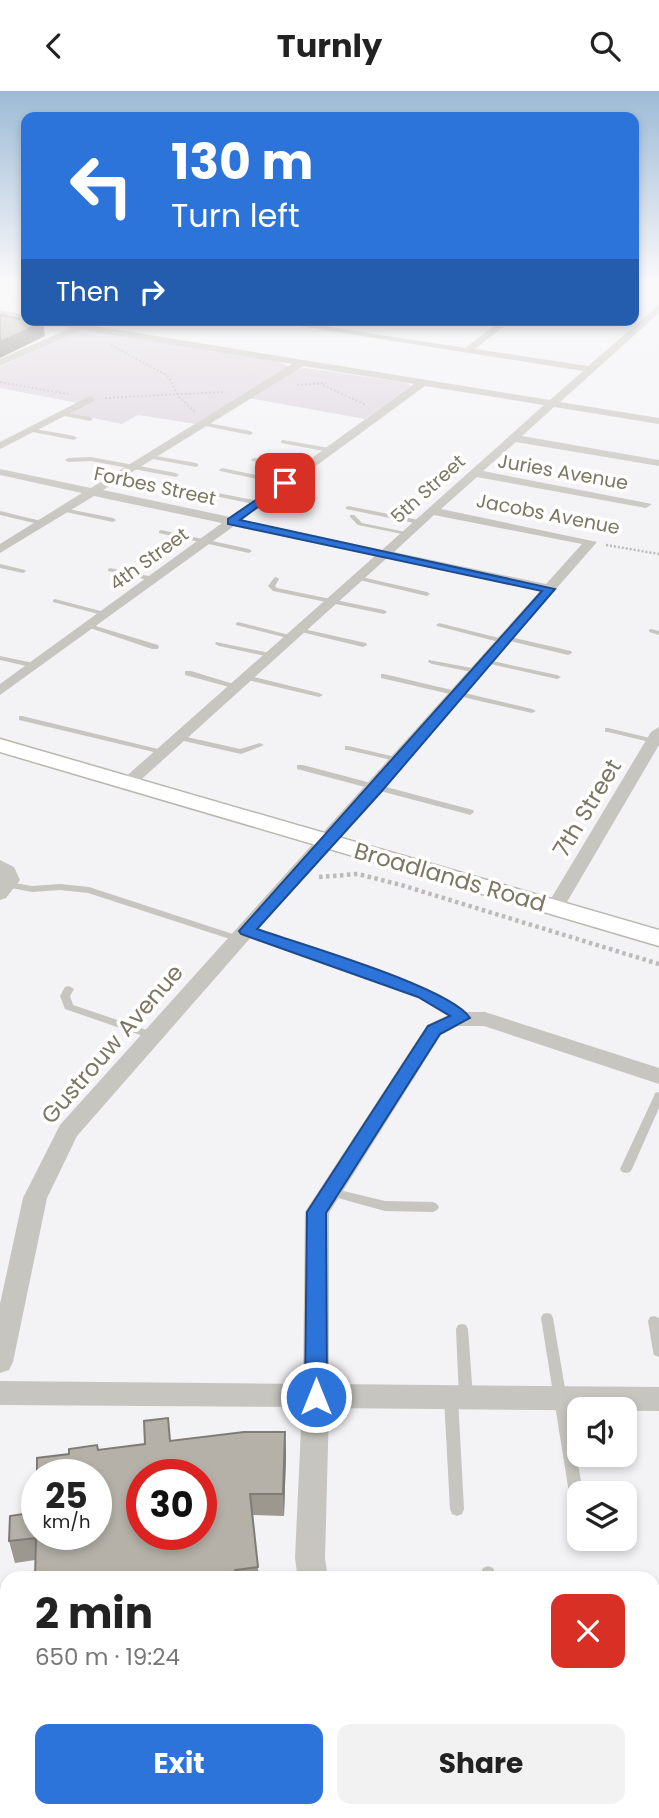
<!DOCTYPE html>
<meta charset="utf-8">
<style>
:root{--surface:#fff;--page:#f2f2f2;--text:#222;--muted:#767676;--accent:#2d74da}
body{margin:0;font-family:Poppins,sans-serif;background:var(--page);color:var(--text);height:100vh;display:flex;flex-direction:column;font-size:26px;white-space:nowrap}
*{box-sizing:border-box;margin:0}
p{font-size:23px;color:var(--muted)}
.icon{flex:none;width:38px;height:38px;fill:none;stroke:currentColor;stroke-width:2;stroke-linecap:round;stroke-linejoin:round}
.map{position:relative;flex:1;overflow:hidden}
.sheet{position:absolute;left:0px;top:1480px;width:660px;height:247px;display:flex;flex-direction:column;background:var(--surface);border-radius:21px 21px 0 0;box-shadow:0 4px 10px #0003}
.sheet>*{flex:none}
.guide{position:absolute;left:21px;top:21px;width:618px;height:214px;border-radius:14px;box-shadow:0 4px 10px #0003;background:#2d74da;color:#fff;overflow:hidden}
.tools{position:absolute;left:567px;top:1306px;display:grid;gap:14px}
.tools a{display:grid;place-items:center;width:70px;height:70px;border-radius:14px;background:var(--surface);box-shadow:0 4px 10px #0003;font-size:35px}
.speed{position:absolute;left:21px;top:1368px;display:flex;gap:14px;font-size:35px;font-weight:700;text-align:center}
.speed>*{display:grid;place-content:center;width:91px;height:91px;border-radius:50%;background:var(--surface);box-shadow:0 4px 10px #0003;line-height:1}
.speed small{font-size:18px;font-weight:400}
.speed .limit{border:10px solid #d22;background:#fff;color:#111}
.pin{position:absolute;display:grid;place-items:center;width:60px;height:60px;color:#fff;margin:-30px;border-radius:14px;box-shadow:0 4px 10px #0006}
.me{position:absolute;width:77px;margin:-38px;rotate:0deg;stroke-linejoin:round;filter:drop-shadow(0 0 5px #0008)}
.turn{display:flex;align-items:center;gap:24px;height:147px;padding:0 35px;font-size:32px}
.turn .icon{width:91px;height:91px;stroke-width:2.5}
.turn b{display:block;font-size:49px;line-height:60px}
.then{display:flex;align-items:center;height:66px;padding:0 35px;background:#0003;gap:14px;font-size:26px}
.round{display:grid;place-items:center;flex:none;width:74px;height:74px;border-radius:14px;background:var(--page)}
.summary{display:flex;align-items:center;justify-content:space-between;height:119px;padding:0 35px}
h1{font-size:42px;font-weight:700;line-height:52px}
.cta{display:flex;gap:14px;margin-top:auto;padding:14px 35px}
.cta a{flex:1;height:80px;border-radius:14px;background:var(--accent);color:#fff;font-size:28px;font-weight:700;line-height:80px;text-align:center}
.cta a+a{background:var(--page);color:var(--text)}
header{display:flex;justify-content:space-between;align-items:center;height:91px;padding:0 35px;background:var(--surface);font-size:32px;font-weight:700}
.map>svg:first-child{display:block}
.green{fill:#dbd3dc}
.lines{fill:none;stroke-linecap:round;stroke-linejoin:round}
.secondary-casing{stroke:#b9b7af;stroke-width:3}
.path-far3{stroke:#bcbbb7;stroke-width:2;stroke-dasharray:2 2;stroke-linecap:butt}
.path-far2{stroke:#bcbbb7;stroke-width:2.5;stroke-dasharray:2 2;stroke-linecap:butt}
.path-far1{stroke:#bcbbb7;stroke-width:4.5;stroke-dasharray:3.5 3.5;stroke-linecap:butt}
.path{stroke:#bcbbb7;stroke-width:7;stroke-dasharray:5 5;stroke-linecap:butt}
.lane{fill:#c6c5bf;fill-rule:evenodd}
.street{fill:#c6c5bf;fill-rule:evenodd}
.secondary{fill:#fff;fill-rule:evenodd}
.wall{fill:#9c9890}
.shaded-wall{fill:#7f7c76}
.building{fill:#b5b1a8;stroke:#7f7c76;stroke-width:2;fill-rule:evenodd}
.route{fill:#2d74da;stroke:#1d4b8e;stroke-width:2}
.labels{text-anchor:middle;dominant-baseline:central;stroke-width:7;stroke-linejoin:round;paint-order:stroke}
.far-street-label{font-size:19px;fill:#7b7762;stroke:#fff}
.street-label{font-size:23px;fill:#7b7762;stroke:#fff}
</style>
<header><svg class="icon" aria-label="back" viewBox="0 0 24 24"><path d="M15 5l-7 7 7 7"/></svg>Turnly<svg class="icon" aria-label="search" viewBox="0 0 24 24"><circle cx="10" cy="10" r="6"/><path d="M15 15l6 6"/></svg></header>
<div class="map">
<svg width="659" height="1727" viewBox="0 0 659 1727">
<rect width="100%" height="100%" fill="#f3f2f5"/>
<path class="green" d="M84,239L281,271L289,276L196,333L138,324L122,333L69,322L83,313L0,297V276L76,240Z
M306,277L407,292L411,295L365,328L249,307L297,278Z
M0,1605H7V1720H298L310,1727H0Z"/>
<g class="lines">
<defs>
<path id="secondary" d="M0,648L659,839V855L0,661Z"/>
</defs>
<use href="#secondary" class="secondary-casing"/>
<path class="path-far3" d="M111,254L168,285L179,306L195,321
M0,291L68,303
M297,294L326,292
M323,294L366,314
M105,307L225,301"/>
<path class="path-far2" d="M606,454L659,463"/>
<path class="path-far1" d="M319,786L358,783L401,794L659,873"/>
<path class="path" d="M0,1671L7,1679
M42,1720L48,1727"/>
<path class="lane" d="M62,321L90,326L93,328L90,330L60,324V322Z
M203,331L250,340L253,342L250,344L201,334V332Z
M30,337L74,345L77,347L74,349L28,340V338Z
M283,349L329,357L332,359L329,361L281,352V350Z
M150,364L196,372L199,374L196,376L148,367V365Z
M91,366L176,382L179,384L176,386L91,370L68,371L65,369L68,367Z
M254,367L304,376L307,378L304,380L252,370L251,369Z
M222,377L285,390L288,392L285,394L220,380L219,379Z
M192,397L258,410L261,412L258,414L190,400L189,399Z
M348,415L419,429L422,431L419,433L346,418V416Z
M63,417L113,427L116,429L113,431L61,420L60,419Z
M0,420L45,431L46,432L43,434L0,424Z
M350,424H354L362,432L410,442L407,444L358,434L350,426Z
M161,439L249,458L252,460L249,462L159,442V440Z
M0,473L25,479L26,480L23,482L0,477Z
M110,477L153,486L156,488L153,490L108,480V478Z
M357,485L427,501L430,503L427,505L355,488L354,487Z
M276,486L279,488L275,495L277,497L384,519L387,521L384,523L273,500L268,495L274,487Z
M55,508L108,522L109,523L106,525L53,511V509Z
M238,531L293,545L295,546L291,548L236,534V532Z
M439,532L503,548L504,546L506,545L571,560L572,562L568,564L506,549L505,551L503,552L437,535L436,534Z
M89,533L158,554L159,556L158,558H152L87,536V534Z
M299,537L366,552L367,554L363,556L297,540L296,539Z
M651,538L659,540V544L649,541V539Z
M216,551L270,562L274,564L270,566L219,555L215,553Z
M0,565L38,573L39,575L35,577L0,569Z
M483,568L557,584L561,586L557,588L486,572L482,570Z
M429,569L477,578L481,580L477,582L432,573L428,571Z
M185,580H191L240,595L239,597H233L185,584Z
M381,583H384L532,618L536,620L532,622L381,587Z
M243,584H246L319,602L323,604L319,606L243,588Z
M19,625H22L162,659L166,661L162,663L19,629Z
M605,637H608L654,648L658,650L654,652L608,641H605Z
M175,644H178L240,658L260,652L264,654L241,663L175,648Z
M345,655H348L400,667L404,669L400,671L348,659H345Z
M297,674H303L473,719L474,721L470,724L467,723L297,678Z
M9,791L32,795L60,793L89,796L242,846L244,848L239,851L236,850L88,802L60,799L32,801L6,796L4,794Z
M246,837L427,900L456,915L467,927L466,929H458L448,919L419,904L243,842L241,840L243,838Z
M69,895L74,898L70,905L73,914L156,942L157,944L156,946L152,948L65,918L60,905L65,896Z
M659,1001V1017L632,1078L630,1081L626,1082L622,1081L620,1078L654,1005L655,1002Z
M331,1097L385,1110L433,1111L437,1113L439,1116L437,1119L433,1121L385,1120L327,1104L325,1101L327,1098Z
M547,1222L551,1223L553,1227L583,1402H579V1420L578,1421L573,1419L571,1414L541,1227L543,1223Z
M654,1225L659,1227V1266L654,1264L653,1260L648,1230L650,1226Z
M462,1233L466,1234L468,1238L473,1306L471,1310L466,1312L461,1310L459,1306L456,1238L458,1234Z
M451,1301L456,1303L458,1307L464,1418L462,1423L457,1425L452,1423L450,1418L444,1307L446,1303Z
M488,1475L493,1477L495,1482L493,1488H478L483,1477Z"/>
<path class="street" d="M13,192H26V195L14,194Z
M659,214V222L560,311L659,327V333L554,316L522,345L659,369V375L516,351L483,380L652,413L646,417L477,386L441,418L597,451L77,1045L47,1107L13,1271L9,1279L0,1282V1213L23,1107L60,1034L540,500L387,467L134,695H122L120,692L122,689L375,465L234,435L0,604V593L222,432L94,405L0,462V453L82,402L0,384V378L91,397L292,273L81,239L0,275V268L71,237L35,229H57L550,309L583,280L261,229H284L465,257L502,229H512L475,258L588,275ZM303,275L414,293L230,426L103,399ZM425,295L544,314L382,459L242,429ZM434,424L582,453L546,493L394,461Z
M0,219L26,224L28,229L0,225Z
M90,305L95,308L94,310L0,358V351Z
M659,636V654L564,816L555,822L548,820L546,816L651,641Z
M0,769L14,776L20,789L6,807L0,809Z
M455,921H485L659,977V993L484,935H458L441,944L329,1122V1293L659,1296V1320L329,1317L325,1467L328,1488H298L295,1467L302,1316L0,1314V1290L303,1293L305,1121L427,934Z
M653,1679L659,1681V1714L653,1712Z"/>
<use href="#secondary" class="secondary"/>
</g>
<path class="wall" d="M285,1341L286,1364L284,1425L253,1424L259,1488H35V1469L15,1472L9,1450L36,1421L69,1363L171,1350Z"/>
<path class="shaded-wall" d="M43,231L45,245L0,267V251Z
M285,1341L286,1364L284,1425L283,1403Z"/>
<path class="building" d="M0,224L26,229L43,231L0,251Z
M168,1327L170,1350L244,1341H285L283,1403H250L258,1476L235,1479L236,1488H190V1485L172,1488H35L36,1447L9,1450L10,1425L36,1421L37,1392V1444H96V1384H37V1367L69,1363V1358L97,1354L98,1359L145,1353L144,1330ZM142,1384H201V1444H142Z"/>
<linearGradient id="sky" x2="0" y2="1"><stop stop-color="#9cbad6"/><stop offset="0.44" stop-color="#faf9fa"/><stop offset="1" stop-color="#faf9fa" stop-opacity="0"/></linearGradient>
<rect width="659" height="433" fill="url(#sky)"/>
<path class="route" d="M285,389L288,394L240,429L555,498L381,701L257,838C299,853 450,896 470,927L440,943L326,1122L327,1306L324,1313L316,1316L308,1313L305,1306L307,1121L428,935L450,925L418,906L241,843L239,840L542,500L228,433V428Z"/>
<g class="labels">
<g class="far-street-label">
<text transform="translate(563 381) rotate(10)">Juries Avenue</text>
<text transform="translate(155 395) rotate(12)">Forbes Street</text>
<text transform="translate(428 398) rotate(-42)">5th Street</text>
<text transform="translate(548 423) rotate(11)">Jacobs Avenue</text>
<text transform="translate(149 468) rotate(-36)">4th Street</text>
</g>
<g class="street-label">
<text transform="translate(587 717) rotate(-59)">7th Street</text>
<text transform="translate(450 786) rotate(16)">Broadlands Road</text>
<text transform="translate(112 953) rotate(-49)">Gustrouw Avenue</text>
</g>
</g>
</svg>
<div class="tools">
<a><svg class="icon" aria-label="sound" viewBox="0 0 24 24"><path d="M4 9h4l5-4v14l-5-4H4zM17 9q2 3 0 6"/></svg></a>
<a><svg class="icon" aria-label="layers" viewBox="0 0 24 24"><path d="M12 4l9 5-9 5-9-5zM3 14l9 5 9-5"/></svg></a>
</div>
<div class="speed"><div>25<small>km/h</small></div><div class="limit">30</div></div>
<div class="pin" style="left:285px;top:392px;background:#d93025"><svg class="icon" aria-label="arrive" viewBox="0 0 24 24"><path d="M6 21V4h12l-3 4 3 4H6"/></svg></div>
<svg class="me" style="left:316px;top:1306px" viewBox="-20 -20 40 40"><circle r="17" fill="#2d74da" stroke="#fff" stroke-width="3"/><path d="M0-11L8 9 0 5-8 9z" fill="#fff"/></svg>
<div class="guide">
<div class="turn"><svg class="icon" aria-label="left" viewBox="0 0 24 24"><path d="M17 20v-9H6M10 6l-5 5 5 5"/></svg><div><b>130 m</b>Turn left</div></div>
<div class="then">Then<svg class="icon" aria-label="right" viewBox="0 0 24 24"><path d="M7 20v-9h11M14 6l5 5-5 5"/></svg></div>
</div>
<section class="sheet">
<div class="summary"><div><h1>2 min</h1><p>650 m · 19:24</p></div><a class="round" style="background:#d93025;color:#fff"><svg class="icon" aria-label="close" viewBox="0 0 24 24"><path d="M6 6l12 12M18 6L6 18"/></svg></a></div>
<div class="cta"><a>Exit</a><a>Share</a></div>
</section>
</div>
